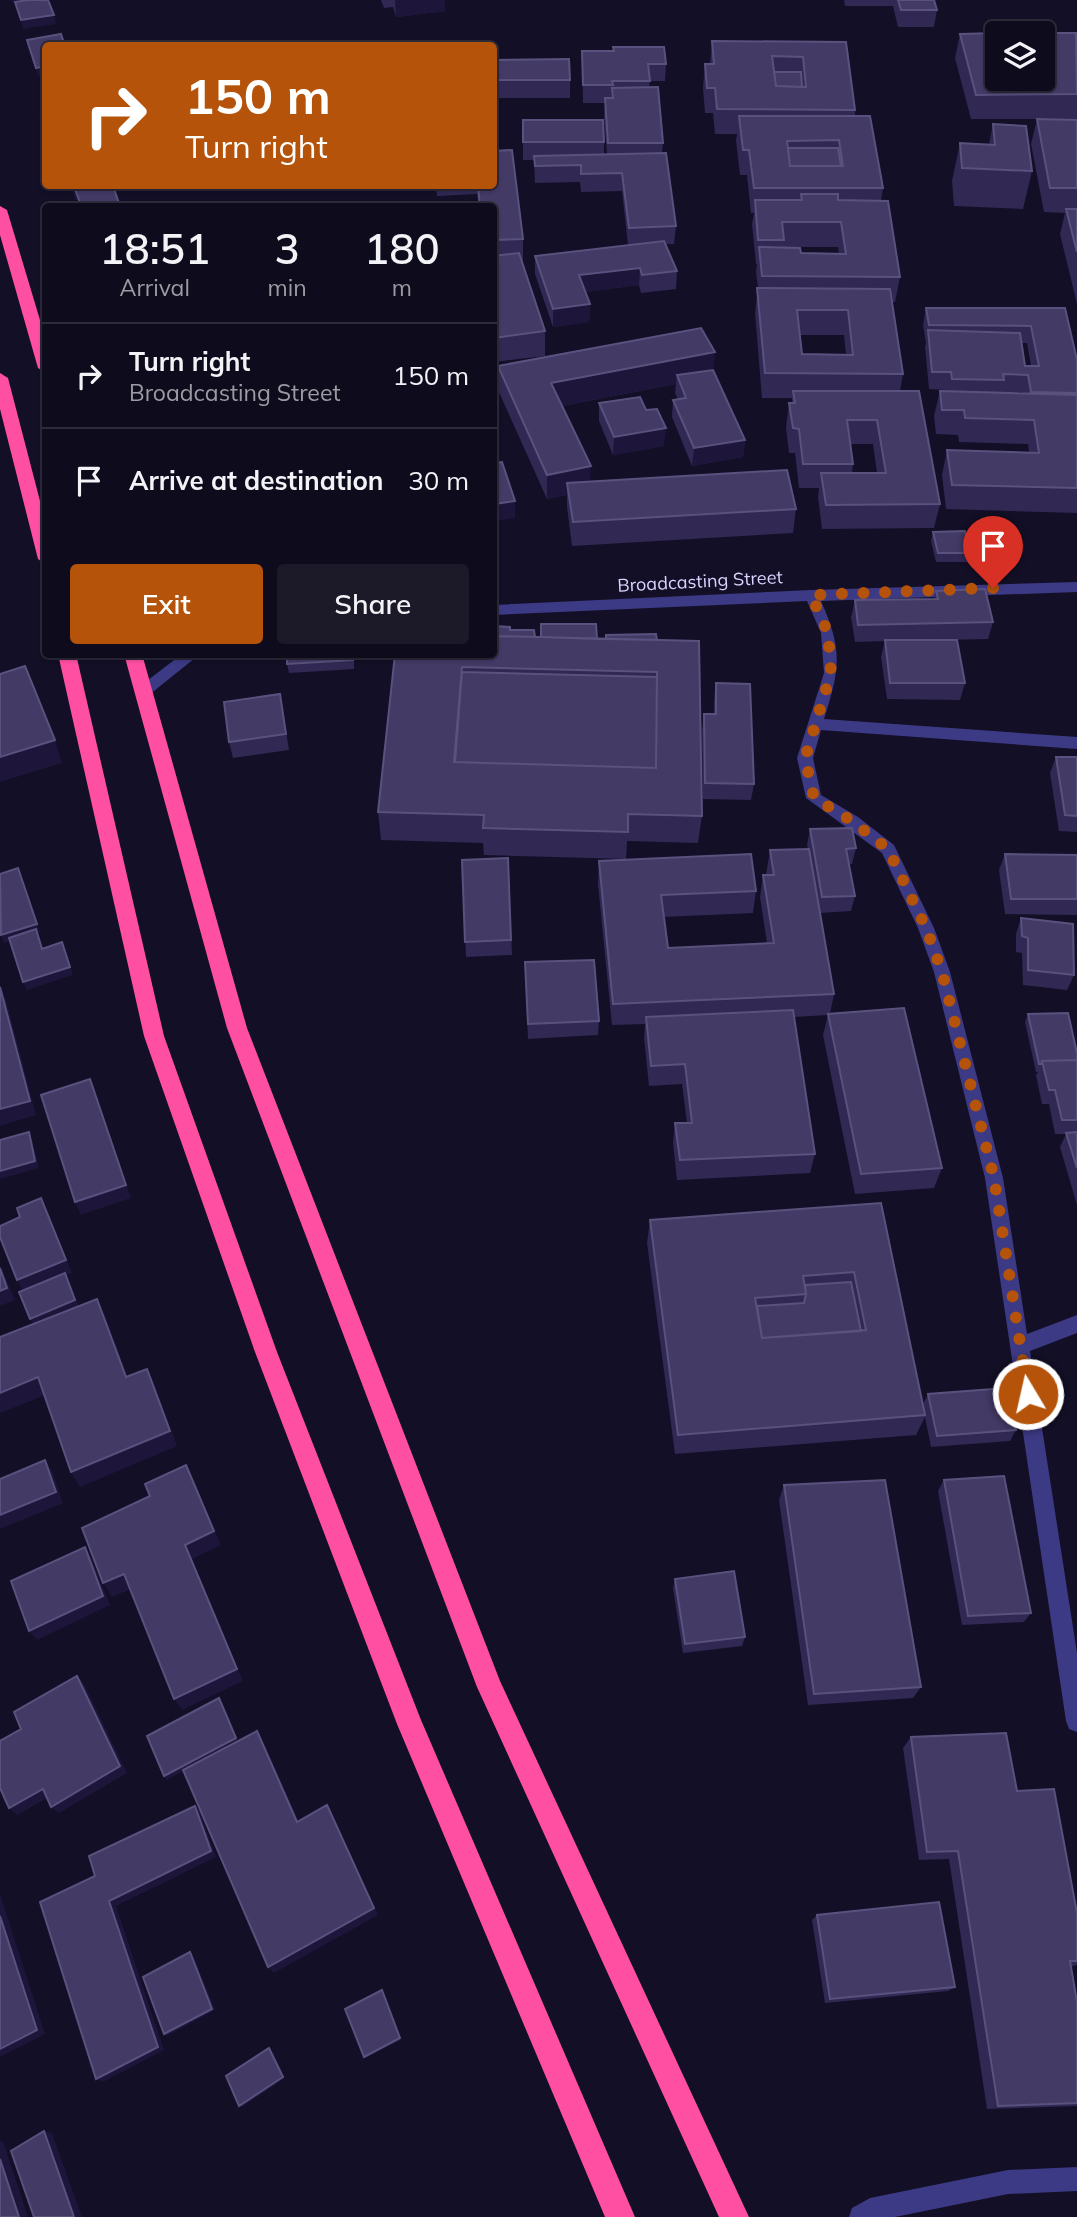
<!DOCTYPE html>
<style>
:root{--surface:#0e0b1c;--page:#1c1929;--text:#f1f3f6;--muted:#9b9ba3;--line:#2e2b3b;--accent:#b45309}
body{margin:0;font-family:Mulish,sans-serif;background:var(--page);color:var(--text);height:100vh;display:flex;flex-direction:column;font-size:26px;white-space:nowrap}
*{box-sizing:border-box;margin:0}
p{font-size:23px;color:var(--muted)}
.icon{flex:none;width:38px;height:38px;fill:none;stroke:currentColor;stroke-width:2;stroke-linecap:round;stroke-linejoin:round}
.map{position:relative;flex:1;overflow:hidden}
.panel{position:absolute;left:42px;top:203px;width:455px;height:455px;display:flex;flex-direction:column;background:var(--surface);border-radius:7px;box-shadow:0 2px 5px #0004,0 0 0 2px var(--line)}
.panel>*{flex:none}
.hud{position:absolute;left:42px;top:42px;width:455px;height:147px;border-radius:7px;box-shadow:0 2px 5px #0004,0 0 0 2px var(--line);background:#b45309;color:#fff;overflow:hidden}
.fabs{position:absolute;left:985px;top:21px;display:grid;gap:14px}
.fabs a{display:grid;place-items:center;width:70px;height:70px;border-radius:7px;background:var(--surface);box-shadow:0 2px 5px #0004,0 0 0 2px var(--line);font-size:35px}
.pin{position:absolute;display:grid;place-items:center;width:60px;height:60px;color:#fff;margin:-72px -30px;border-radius:50% 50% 50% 0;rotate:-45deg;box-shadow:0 0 7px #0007}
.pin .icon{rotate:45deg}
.me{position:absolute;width:77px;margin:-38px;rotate:351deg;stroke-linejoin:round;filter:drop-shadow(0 0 5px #0008)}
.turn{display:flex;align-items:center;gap:24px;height:147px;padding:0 28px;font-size:32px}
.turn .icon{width:91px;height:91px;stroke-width:2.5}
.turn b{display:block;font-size:49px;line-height:60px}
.eta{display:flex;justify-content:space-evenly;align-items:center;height:119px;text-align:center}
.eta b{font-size:42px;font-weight:600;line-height:49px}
.action{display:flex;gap:14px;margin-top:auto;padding:14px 28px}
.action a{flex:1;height:80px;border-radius:7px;background:var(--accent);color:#fff;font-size:28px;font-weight:600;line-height:80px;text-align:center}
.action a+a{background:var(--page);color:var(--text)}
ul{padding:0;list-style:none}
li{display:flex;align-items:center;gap:21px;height:105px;padding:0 28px;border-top:2px solid var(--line)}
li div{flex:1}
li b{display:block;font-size:26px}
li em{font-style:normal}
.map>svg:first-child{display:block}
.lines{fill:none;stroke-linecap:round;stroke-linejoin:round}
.street{fill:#3d3a85;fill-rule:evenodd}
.highway{fill:#ff4fa3;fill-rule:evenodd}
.wall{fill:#312854;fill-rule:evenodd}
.shaded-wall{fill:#1d163a}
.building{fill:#433a66;stroke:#5a527e;stroke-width:2;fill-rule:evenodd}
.route{stroke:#b45309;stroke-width:12;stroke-dasharray:0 21.6}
.labels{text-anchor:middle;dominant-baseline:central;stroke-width:7;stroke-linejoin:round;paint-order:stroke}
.street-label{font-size:18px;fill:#d9d4ff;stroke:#130f26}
</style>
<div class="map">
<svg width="1077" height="2217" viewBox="0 0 1077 2217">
<rect width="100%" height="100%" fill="#130f26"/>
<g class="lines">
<path class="street" d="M1077,582V592L821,601C843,651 840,668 824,719L1077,737V749L821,730L813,758L821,795L858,817L894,845L934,928L950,972L1003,1178L1027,1334L1077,1315V1333L1030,1351L1077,1653V1732L1069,1729L1066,1721L985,1178L934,972L918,928L882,853L806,798L797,758L824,673L821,633L807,601L494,615V605L811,590Z
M182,654H200L149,695H139L137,691L139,687Z
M1077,2167V2191L1008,2194L895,2217H849L852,2208L870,2198L1008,2170Z"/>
<path class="highway" d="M0,206L7,210L46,340V373L38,368L0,235Z
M0,373L8,378L46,524V565L38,559L0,409Z
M58,654H76L164,1036L277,1352L421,1720L635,2217H605L397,1724L255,1352L144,1036Z
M124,654H142L247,1028L500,1681L749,2217H719L477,1687L227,1028Z"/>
</g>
<path class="wall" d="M381,0H445V11L396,17L393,7L384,8Z
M844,0H934L937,10L934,27H898L893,6H845Z
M1043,33L1077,35V119H1040L1077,120V304L1060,234L1065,213L1044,212L1031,144L1037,119H971L955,58L960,34L998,79H1043Z
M712,41L846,42L855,110V116L883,188L881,201L900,277L895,302H892L903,374L900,391L940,504L934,528L822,529L818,497L819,488H799L795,453H789L786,428L789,403H792V398H762L755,313L758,288L756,272L757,264H756L752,224L754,213H751L747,175H740L736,141L737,134H715L713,113H705L703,88L705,64H710ZM783,247H838L839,254L801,253ZM800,335H844L846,355L802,354ZM851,444H873L877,473H852L853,464Z
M582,51L666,64L665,81H650L649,87L663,143L662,153L676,226L674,244H665L677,271L676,289L641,293L639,285L585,292L590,304L589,322L553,327L535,274V256L628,245L622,191L581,192L580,182L535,183L534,160H523V120L604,142V154H607L604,116L605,103H583Z
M494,60L570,80V98H494Z
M993,124L1032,171L1023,209L954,206L952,181L960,143L989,144Z
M436,186H494L523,239V264H522L545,331V356L494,362V206H479L477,194L437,196Z
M926,308H1065L1077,360V513L946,509L942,475L947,450L1029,452L1028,444L959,442L958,435L936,434L934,416L940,391H948L947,390L929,389L925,347L926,343L923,325ZM1022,343H1027L1031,366H1025ZM1001,392H1023V394L1001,393Z
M498,366L713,370L745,440L743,457L692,466L672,417L673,400L678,399L675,393L676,384L562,406L590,481L796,509L793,533L572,546L567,507V495L547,499L498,390Z
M599,403L646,410L664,446L613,455L599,421Z
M933,532L970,553L968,562H936L931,541Z
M936,591L993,622L988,639L945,640L965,683L960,700L887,699L881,657L885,641L855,642L851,617L855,600L934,599Z
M510,630L535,637L657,640L702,816L698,843L627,841L626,859L484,855L483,843L381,840L378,812L395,654H494Z
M354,654V669L289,673L287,664Z
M716,683L754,784L751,800L703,799L702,730L704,714H714V700Z
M280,694L289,750L233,758L229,742Z
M1056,757H1077V832L1059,831L1050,773Z
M810,829L856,848L852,864H849L855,896L851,911L820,913L834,994L830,1014L942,1168L934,1188L855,1194L823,1035L828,1015L794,1017L815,1154L810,1173L677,1180L673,1143L675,1123H687L682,1084L649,1086L644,1038L645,1024L612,1025L598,884L599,861L756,891L753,913L664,917L668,948L767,943L760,897L763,875H766L770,850L808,849L807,845Z
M1005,854L1077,855V915L1005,914L999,870Z
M508,858L512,955L466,957L462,860Z
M1021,918L1074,975L1067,990L1023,985L1022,953L1016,952V934Z
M525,962L599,1021L598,1035L528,1039Z
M1028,1014L1077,1053V1205L1060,1147L1066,1134H1055L1049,1104H1042L1036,1075L1038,1072H1036L1025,1022Z
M881,1203L923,1404L928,1394L1016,1430L1010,1441L931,1447L925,1417L916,1435L675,1454L647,1243L650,1220Z
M944,1480L1031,1613L1024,1622L962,1625L938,1491Z
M784,1485L921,1687L913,1698L808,1705L779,1500Z
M675,1579L745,1637L742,1646L683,1653L673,1588Z
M911,1737L1017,1791L1077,1913V1965L1071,1967L1077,2002V2106L987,2109L949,1859L919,1860L903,1748Z
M817,1915L955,1987L948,1991L825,2003L812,1920Z"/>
<path class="shaded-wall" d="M12,0H31L12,3Z
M395,0H445V11L396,17Z
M54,15L56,24L23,29L21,20Z
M46,66V76L38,77L36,68Z
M75,190L77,200H75L73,191Z
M640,268L639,285L579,293V275Z
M590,304L589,322L553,327V309Z
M715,352L713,377L677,375L676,384L551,408V383Z
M666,428L664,446L613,455L614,437Z
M745,440L743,457L692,466L694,448Z
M591,466L590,490L567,483V495L547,499V475Z
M515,501V518L494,521V504Z
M55,740L62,763L0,782V757Z
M18,868L40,932L4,943L1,935Z
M62,942L73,975L27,990L23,982Z
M0,986L6,1000L36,1115L0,1126Z
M90,1079L131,1198L81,1215L75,1202Z
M29,1132L32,1139L39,1168L0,1179V1171Z
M41,1198L72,1273L66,1275L79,1306L34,1325L30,1319L24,1293L17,1280Z
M0,1265L15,1300L0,1306Z
M97,1299L105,1316L134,1394L126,1377Z
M147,1369L155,1386L177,1446L80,1487L71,1472Z
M38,1377L48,1394L0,1413V1393Z
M45,1460L52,1471L63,1503L0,1529V1515Z
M186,1465L221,1545L192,1559L243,1681L182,1710L174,1699L185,1545Z
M85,1547L91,1557L110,1605L37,1640L29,1631Z
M124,1574L133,1588L112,1597L103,1583Z
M77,1676L84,1684L127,1773L59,1813L51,1807Z
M219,1698L238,1742L167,1780L164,1776Z
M257,1731L263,1742L303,1831L297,1822Z
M43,1789L51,1796L17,1815L9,1808Z
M195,1806L200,1812L216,1857L116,1906L164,2050L103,2082L96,2079L109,1901Z
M332,1815L378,1915L274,1973L268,1967Z
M0,1894L45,2034L0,2057Z
M190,1952L193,1955L215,2010L167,2036L164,2034Z
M383,1992L401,2040L365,2058L364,2057Z
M269,2048L271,2050L285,2078L242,2107L239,2106Z
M44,2131L52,2133L82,2217H74Z
M0,2141H3L28,2217H19L0,2159Z"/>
<path class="building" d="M28,0H48L54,15L21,20L15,2Z
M898,0H934L937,10H901Z
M998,33V79H1043V72H1054L1048,52L1043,53V33H1017H1076L1077,94L976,95L960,34Z
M61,34L65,46H46V66L36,68L27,40Z
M712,41L846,42L855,110L717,109L715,88H707L705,64H714ZM772,56L803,57L806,87L776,86Z
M613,47H664L666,64H648L650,81H612L613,85H583L582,51H614Z
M569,59L570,80H494V60Z
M774,72H801L802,87L776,86Z
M42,80H46V100Z
M658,87L663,143H608L605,98H613L612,88Z
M46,112V124L44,125L41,113Z
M739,116H870L883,188H754L749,150H743ZM839,140L843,166H790L787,141Z
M1037,119L1077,120V188H1050Z
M523,120H603L604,142H523Z
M993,124L1026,126L1032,171L962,168L960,143L995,145Z
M788,148H838L841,166H790Z
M512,150L523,239L494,240V206H480L478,186H494V151Z
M666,153L676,226L629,228L622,173L581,174V165L535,166L534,156Z
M74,186H113L120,206H75H81Z
M801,194H838V200L888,201L900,277L762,276L759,247L800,248L801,253L846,254L841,222H782L784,240H758L755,200H802Z
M1066,209H1077V252Z
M664,241L677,271L642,275L640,268L579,275L590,304L553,309L535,256Z
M519,253L545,331L494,338V256Z
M757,288L890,289L903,374L765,373ZM797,310H848L853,355L802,354Z
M926,308H1065L1077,360V393L1031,392L1028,375L1003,374L1004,380L952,379L951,372H932L928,330L1020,333L1025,366H1039L1031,326L929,325Z
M701,328L715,352L551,383L591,466L547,475L498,366Z
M713,370L745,440L694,448L673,400L686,398L677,375Z
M793,391H919L940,504L826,505L821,473H886L877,420H847L853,464H803L799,429L793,428L789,403H795Z
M940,391L1077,395V488L952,485L947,450L1039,453L1034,420L965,418L964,410H942Z
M640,397L646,410L657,409L666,428L614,437L599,403Z
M502,462L515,501L494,504V463Z
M787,470L796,509L573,522L567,483Z
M965,531L970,553H938L933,532Z
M985,589L993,622L858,625L855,600L938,599L936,591Z
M541,624H596L597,639L541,637Z
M494,626L510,627V630H534L535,637L494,636Z
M656,634L657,640L606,639V635Z
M494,636L699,641L702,816L628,814V832L483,828L484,815L378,812L395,654H494ZM462,667L657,672L656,768L454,762Z
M885,640H957L965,683H890Z
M287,654H353V660L287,664Z
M25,666L55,740L0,757V674Z
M462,672L657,677L656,768L455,762Z
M716,683L750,684L754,784L705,783L704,714H716Z
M280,694L286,734L229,742L224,702Z
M1056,757H1077V816L1065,815Z
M852,828L856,848L846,849L855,896L822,897L810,829Z
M809,849L834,994L613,1004L599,861L751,854L756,891L661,895L668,948L774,943L763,875H774L770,850Z
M1005,854L1077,855V899H1011Z
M508,858L511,940L465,942L462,860Z
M18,868L37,924L1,935L0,874Z
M1021,918L1073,924L1074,975L1028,970V938L1022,936Z
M36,929L42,949L62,942L70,967L23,982L9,938Z
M594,960L599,1021L528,1024L525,962Z
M0,987L30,1101L0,1109Z
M904,1008L942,1168L861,1174L828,1014Z
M793,1010L815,1154L680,1160L675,1123H692L685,1064L651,1066L646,1017Z
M1068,1013L1077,1053V1060L1042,1061L1041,1064H1039L1028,1014Z
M1077,1060V1120H1062L1055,1090H1049L1042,1061Z
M90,1079L126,1185L75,1202L41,1095Z
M29,1132L35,1161L0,1171V1140Z
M1077,1132V1168L1066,1133Z
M41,1198L66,1260L17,1280L0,1237V1226L20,1217L17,1208Z
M881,1203L925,1415L678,1435L650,1220ZM854,1272L866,1330L762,1338L755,1298L806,1294L803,1276Z
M0,1268L7,1288L0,1291Z
M65,1273L75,1300L30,1319L19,1292Z
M851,1282L861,1331L762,1338L757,1306L804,1303L806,1294L805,1285Z
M97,1299L126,1377L147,1369L170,1431L71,1472L38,1377L0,1393V1337Z
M1006,1388L1016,1430L937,1436L928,1394Z
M45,1460L56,1492L0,1515V1479Z
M186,1465L214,1531L185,1545L237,1669L174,1699L124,1574L103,1583L82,1528L150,1496L145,1484Z
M1004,1476L1031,1613L968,1616L944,1480Z
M885,1480L921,1687L814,1694L784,1485Z
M85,1547L103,1596L29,1631L11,1581Z
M734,1571L745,1637L685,1644L675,1579Z
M77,1676L120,1766L51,1807L43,1789L9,1808L0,1788V1741L21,1729L14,1712Z
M219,1698L236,1738L164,1776L147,1736Z
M257,1731L297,1822L327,1805L374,1908L268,1967L183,1770Z
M1006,1733L1017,1791L1054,1789L1077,1913V1961H1070L1077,2002V2103L998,2106L958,1851L927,1852L911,1737Z
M195,1806L211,1851L109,1901L158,2047L96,2079L40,1902L95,1876L89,1856Z
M939,1902L955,1987L830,1999L817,1915Z
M0,1916L37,2030L0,2049Z
M190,1952L212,2009L164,2034L143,1977Z
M382,1990L400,2038L364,2057L345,2009Z
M269,2048L283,2077L239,2106L226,2076Z
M44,2131L74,2217H34L11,2151Z
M0,2159L19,2217H0Z"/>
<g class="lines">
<path class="route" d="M993,588L811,595L828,633L831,673L805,758L814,798L852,821L888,849L926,928L942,972L994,1178L1028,1394"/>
</g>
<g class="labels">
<g class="street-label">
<text transform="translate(700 581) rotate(-3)">Broadcasting Street</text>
</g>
</g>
</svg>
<div class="fabs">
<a><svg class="icon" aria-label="layers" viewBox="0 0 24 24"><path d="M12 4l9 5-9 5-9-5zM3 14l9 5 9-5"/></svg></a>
</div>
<div class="pin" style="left:993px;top:588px;background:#d93025"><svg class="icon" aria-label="arrive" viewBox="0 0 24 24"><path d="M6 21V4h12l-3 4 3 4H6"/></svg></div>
<svg class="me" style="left:1028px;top:1394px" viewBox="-20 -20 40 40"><circle r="17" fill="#b45309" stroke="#fff" stroke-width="3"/><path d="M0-11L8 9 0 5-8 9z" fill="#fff"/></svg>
<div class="hud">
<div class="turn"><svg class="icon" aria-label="right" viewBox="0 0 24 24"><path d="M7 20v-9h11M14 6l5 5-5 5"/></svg><div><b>150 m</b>Turn right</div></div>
</div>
<section class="panel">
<div class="eta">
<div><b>18:51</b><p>Arrival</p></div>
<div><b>3</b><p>min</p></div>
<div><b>180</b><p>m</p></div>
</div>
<ul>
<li><svg class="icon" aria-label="right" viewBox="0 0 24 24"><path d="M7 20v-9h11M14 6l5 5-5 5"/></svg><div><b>Turn right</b><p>Broadcasting Street</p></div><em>150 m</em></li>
<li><svg class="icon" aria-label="arrive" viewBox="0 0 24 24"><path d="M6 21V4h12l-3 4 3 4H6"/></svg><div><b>Arrive at destination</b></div><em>30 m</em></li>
</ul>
<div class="action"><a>Exit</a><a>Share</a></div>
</section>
</div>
